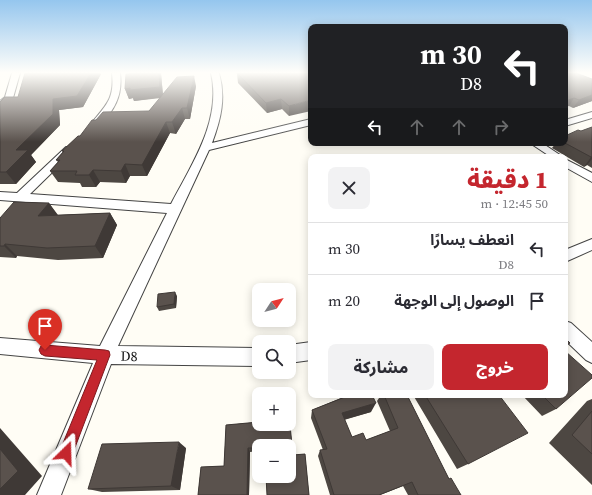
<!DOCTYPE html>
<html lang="ar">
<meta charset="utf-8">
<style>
:root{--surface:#fff;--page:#f2f2f3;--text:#2b2b33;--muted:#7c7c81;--line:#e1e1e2;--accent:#c4262e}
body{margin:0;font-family:"Source Serif 4","Noto Sans Arabic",serif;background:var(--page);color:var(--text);direction:rtl;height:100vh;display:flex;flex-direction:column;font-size:15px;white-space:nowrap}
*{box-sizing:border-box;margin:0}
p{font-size:13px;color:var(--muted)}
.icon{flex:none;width:22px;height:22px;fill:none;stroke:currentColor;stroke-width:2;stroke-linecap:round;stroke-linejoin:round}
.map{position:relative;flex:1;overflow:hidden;direction:ltr}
.details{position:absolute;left:308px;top:154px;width:260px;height:244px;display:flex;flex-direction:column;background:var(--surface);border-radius:8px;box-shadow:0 2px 10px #0003;direction:rtl}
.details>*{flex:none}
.banner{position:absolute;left:308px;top:24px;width:260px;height:122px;border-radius:8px;box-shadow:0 2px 10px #0003;direction:rtl;background:#202124;color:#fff;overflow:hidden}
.needle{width:26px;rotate:54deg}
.fabs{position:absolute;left:252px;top:283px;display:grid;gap:8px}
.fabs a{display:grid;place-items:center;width:44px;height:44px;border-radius:8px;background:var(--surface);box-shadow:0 2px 10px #0003;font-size:20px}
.pin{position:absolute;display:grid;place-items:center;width:34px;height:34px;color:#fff;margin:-41px -17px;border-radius:50% 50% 50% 0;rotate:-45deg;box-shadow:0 0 4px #0007}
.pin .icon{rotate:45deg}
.me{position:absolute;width:44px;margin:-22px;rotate:22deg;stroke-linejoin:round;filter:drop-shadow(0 0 3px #0008)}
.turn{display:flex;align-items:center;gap:14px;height:84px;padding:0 20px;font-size:18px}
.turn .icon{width:52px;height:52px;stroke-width:2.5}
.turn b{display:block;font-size:28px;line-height:34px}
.lanes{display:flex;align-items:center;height:38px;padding:0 20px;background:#0003;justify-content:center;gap:20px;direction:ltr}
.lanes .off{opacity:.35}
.round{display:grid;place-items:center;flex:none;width:42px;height:42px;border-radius:8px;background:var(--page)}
.headline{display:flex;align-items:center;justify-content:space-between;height:68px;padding:0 20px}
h1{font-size:24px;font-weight:800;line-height:30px;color:var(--accent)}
.primary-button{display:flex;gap:8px;margin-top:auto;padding:8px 20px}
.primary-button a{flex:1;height:46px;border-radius:8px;background:var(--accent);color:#fff;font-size:16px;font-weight:800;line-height:46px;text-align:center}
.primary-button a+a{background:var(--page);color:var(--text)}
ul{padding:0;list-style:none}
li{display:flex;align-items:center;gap:12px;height:52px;padding:0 20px;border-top:1px solid var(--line)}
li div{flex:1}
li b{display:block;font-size:15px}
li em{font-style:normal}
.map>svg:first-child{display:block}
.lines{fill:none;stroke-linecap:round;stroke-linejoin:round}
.minor-casing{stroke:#444;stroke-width:2}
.minor{fill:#fff;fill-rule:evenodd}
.wall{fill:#4d4742}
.shaded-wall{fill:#3f3936}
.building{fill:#5a524d;stroke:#3f3936}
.route{fill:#c4262e;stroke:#7f191e}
.labels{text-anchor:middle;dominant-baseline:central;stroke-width:4;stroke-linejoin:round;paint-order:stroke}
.near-street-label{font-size:14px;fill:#111;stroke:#fff}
</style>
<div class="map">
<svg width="592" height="495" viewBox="0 0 592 495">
<rect width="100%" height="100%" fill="#fffdf5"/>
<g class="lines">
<defs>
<path id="minor" d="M12,73H20L13,98L0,108V101L5,97Z
M112,73H120C123,96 114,111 98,127H92L90,125C105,106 115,100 112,73Z
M211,73H219C226,98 221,119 212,143L311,119V125L209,150L118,346L259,348V366L111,364L61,495H37L93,363L0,354V338L100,346L167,213L0,200V192L17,193L66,147H74L75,149L74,151L30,194L171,204C192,164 222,120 211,73Z
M592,112V118L565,126V120Z
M530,143H542L563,157H551Z
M565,159L592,173V182L565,167Z
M592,239V250L565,262V250Z
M565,321L571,323L592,342V363L586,360L565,340Z
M311,342V360L289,363V345Z"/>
</defs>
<use href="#minor" class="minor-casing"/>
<use href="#minor" class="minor"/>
</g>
<path class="wall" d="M134,73H161L163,95L196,86L190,119H185L176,134L170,133L147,176H130L126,183L100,182L96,187H82L80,183L58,182L50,171L58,162L56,160L63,152L62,151L80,136L96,120L149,111L161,98L134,101L133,98L129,99L125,89L134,74Z
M236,73H311L289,116L282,109L267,113L238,83L237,74Z
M565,73L592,79V101L573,108L569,106Z
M101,74L83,107L59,110L60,125L31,155L36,162L16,184H0V102Z
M592,127V168L587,165L584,167L552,148L556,143H565V136L581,131Z
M49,203L57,215L110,213L117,225L103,258L58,260L17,256L16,258L0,257V218Z
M177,296L176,308L159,311L157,307Z
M346,395H372L371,412L344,420L352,437L366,440L390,431L377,401L381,395H407L449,479L461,495H408L403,486L380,495H330L318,456L320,450H323L311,418L312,410L346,396Z
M413,395H499L468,464L457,469Z
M522,395H565L556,409L542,416Z
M592,399V485L549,443L587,401Z
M289,415L293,455L305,454L309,495H267L266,476H289V446H259V451L250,452L249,495H198L201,467L224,466L226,425L259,422V424H289Z
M186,448L180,490L102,492L88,489Z"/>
<path class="shaded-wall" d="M91,73H100L101,74L83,107L59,110L60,125L31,155L36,162L16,184L6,172L16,150L53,99Z
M159,73H161L163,97L134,101L133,98L129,99L125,89L130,88Z
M194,76L196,86L190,119L187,108Z
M592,95V101L573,108L579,100Z
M574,98L569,106L565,107V101Z
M281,99L282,109L267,113L266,103Z
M311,100V111L289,116V106Z
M182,108L185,119L176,134L172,122Z
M166,122L170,133L147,176L142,165Z
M591,157H592V159L587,165L584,167Z
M125,164L130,176L126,183L121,171Z
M93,170L100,182L96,187L89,175Z
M49,203L58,215L38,216Z
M110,213L117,225L103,258L95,246Z
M5,244L17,256L16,258L4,246Z
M175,292L177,296L176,308L174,304Z
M376,403L371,412L339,421L342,413Z
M0,428L42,476L25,495H0Z
M179,442L186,448L180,490L171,486Z
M248,448L250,452L249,495H247Z"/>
<path class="building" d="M25,73H91L77,96L53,99V114L16,150H28L6,172H0V102L5,97H18Z
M136,73H159L160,87L130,90V88L125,89L126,74L137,73Z
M237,73H311V100L289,106L281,99L266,103Z
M565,73H576L592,79V95L579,100L574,98L565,101Z
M194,76L187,108H182L172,122H166L142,165L125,164L121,171L93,170L89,175H75L77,171H50L60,160H56L64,151H62L78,136H80L92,120H96L103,112L149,111L177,77Z
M592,127V157H591L565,143V136L578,130L581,131Z
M14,202L49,203L38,216L110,213L95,246L47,248L5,244L4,246H0V218Z
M175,292L174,304L157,307L158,294Z
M565,338L570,343L565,346Z
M565,351L592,375V378L556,409L542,395H565Z
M350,395H372L376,403L342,413L352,437L363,433L366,440L398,428L384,395H407L449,479L451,478L461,495H418L412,482L379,495H334L320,450L327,449L312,410Z
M425,395H499L528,433L468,464Z
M592,411V454L572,435Z
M289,415L293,455L305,454L309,495H267L266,476H289V446H259V448H248L247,495H198L201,467L224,466L226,425L259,422V424H289Z
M179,442L171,486L88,489L102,444Z
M0,449L18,471L0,489Z"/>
<linearGradient id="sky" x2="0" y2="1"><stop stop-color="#95c6ee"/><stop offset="0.51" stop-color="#fffefa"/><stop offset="1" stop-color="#fffefa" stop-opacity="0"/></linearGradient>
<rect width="592" height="142" fill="url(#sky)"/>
<path class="route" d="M45,345L105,350L109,351L110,355L71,458L66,460L61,458L59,453L97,360L45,356L41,354L39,350L41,346Z"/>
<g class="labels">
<g class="near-street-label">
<text transform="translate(129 356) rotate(1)">D8</text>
</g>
</g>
</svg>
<div class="fabs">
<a><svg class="needle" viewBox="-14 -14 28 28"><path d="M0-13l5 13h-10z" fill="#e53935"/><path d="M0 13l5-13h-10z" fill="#7c7c81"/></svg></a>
<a><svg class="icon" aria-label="search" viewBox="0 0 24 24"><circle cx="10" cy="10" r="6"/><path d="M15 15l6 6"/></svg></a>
<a>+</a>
<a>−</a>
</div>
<div class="pin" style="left:45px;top:350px;background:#d93025"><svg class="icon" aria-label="arrive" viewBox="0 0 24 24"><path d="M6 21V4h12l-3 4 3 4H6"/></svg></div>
<svg class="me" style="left:66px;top:453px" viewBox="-20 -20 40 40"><path d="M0-17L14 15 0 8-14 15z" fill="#c4262e" stroke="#fff" stroke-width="4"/></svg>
<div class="banner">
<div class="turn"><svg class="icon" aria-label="left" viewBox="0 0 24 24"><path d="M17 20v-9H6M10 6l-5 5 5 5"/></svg><div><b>30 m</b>D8</div></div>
<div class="lanes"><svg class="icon" aria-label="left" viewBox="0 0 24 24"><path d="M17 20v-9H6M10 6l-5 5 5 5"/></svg><svg class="icon off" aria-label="ahead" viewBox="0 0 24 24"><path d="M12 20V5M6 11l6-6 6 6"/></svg><svg class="icon off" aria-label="ahead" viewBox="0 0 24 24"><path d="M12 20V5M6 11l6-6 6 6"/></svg><svg class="icon off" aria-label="right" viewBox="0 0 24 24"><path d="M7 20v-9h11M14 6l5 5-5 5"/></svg></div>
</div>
<section class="details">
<div class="headline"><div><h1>1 دقيقة</h1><p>50 m · 12:45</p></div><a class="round"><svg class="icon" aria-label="close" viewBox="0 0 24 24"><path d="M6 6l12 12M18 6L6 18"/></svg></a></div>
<ul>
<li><svg class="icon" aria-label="left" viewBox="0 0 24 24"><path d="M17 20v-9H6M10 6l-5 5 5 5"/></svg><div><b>انعطف يسارًا</b><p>D8</p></div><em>30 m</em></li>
<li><svg class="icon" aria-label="arrive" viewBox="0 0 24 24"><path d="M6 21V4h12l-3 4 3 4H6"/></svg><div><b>الوصول إلى الوجهة</b></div><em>20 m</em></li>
</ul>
<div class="primary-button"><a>خروج</a><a>مشاركة</a></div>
</section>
</div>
